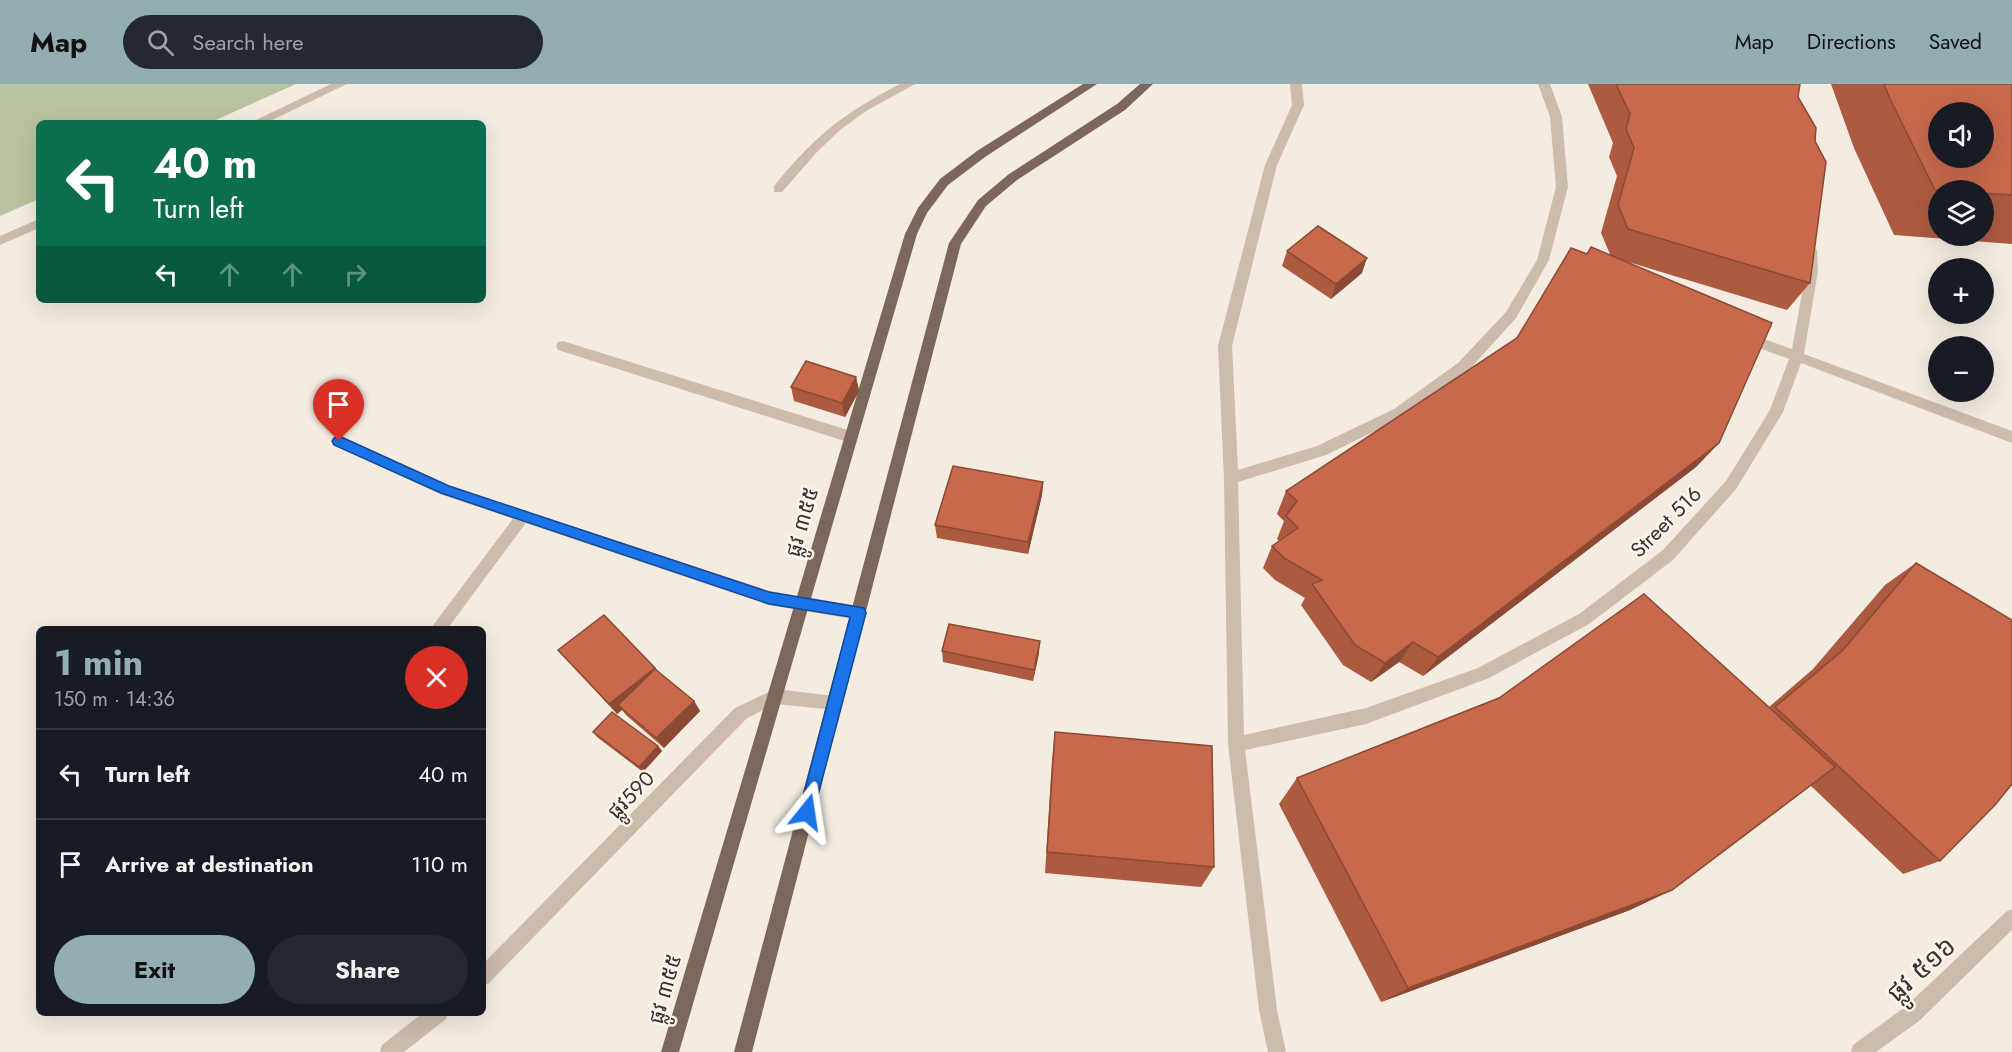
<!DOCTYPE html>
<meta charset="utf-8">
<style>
:root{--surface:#171b24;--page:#242831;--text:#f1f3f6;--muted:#9ea1a6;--line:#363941;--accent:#92aeb2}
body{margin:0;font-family:Jost,"Noto Sans Khmer",sans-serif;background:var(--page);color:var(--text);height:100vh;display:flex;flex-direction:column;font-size:22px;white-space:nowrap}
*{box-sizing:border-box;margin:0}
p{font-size:20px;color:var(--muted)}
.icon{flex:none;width:33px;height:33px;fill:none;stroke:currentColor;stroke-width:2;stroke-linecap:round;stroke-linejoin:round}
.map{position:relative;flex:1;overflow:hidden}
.sheet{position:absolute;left:36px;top:542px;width:450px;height:390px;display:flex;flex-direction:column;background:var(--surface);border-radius:9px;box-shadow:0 6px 24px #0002}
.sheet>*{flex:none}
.banner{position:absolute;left:36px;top:36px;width:450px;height:183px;border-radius:9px;box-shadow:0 6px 24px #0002;background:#0b6e4f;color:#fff;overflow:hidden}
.tools{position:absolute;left:1928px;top:18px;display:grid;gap:12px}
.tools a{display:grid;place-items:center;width:66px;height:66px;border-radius:50%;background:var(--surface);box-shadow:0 6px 24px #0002;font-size:30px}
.pin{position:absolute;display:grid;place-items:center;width:51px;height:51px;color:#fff;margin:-62px -26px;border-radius:50% 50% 50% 0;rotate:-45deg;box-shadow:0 0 6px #0007}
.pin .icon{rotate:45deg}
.me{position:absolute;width:66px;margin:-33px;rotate:15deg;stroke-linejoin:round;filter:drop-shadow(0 0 4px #0008)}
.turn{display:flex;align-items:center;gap:21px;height:126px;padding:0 18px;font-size:27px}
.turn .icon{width:78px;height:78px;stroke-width:2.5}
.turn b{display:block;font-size:42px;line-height:51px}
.lanes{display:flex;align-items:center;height:57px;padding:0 18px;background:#0003;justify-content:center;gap:30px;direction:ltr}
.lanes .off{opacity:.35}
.round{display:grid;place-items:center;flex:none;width:63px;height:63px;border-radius:32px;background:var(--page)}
.headline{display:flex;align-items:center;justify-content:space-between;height:102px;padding:0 18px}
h1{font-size:36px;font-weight:700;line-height:45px;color:var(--accent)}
.button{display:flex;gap:12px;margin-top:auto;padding:12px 18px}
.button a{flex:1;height:69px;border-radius:36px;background:var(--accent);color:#111;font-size:24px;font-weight:700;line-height:69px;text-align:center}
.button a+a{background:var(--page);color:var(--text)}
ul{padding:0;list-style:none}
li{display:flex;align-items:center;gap:18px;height:90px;padding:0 18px;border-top:2px solid var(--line)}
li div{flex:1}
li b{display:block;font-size:22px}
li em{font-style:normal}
header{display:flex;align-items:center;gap:36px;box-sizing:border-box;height:84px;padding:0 30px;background:var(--accent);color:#111}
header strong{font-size:28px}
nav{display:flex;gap:33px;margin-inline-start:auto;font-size:21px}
.search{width:420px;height:54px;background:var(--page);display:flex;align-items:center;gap:15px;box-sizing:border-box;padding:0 21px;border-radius:33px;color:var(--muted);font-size:22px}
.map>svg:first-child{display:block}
.green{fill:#b8c4a0}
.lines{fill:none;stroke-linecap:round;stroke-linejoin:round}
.service{fill:#cdbbac;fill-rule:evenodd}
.minor{fill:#cdbbac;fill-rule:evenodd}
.tertiary{fill:#cdbbac;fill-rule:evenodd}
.primary{fill:#7d675c;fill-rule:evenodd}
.wall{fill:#ac5a40;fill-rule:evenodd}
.shaded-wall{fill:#8c4a34}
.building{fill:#c8694b;stroke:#8c4a34;stroke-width:1.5;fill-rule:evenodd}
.route{fill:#1a73e8;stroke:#114b97;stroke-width:1.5}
.labels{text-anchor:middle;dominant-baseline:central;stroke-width:5;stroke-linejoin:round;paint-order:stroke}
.street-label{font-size:21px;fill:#3b302b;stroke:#fbf5ee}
.near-street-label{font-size:26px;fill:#3b302b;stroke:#fbf5ee}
</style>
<header>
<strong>Map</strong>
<div class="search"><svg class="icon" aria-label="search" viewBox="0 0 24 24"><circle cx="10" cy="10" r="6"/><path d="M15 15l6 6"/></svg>Search here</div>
<nav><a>Map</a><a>Directions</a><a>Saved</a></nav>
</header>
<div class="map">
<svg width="2012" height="968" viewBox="0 0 2012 968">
<rect width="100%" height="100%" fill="#f4ebe1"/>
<path class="green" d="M0,0H296L209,39H39V115L0,132Z"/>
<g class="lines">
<path class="service" d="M563,257L851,347L856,349L858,353L856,357L851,359L558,266L556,262L558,258Z
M523,426L528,428L530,432L528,436L448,544H431L518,428Z"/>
<path class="minor" d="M331,0H347L266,39H250Z
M900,0H915L866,27L840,46L817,68L782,108H774V102C815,52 842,30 900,0Z
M1290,0H1302L1304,21L1277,81L1232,262L1238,386L1317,362L1394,325L1458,279L1506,228L1537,176L1556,103L1550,33L1538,0H1550L1562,33L1568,103L1549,176L1516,234L1468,287L1404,333L1326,371L1238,398L1244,651L1366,624L1478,584L1579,530L1663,466L1726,397L1770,326L1789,275L1740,257L1738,253L1745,248L1792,265L1806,187L1807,163L1811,162L1817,166L1818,187L1804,270L2012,347V359L1801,279L1783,328L1736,405L1673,476L1589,540L1489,594L1366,640L1245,666L1277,926L1286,968H1268L1259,926L1228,660L1224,394L1218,262L1265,81L1292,21Z
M39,135V144L0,161V152Z
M339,351L450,402L769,507L859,522L864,524L867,529L864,534L859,536L769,521L440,410L334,361L332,357L334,353Z"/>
<path class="tertiary" d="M775,605L835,612L841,614L843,619L841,624L835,626L776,620L747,634L489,899L483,902V880L735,624Z
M2012,825V846L1919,937L1876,968H1851L1853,961L1905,923L2006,828Z
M424,928H448L446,935L404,968H380L382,961Z"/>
<path class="primary" d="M1083,0H1097L985,73L948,101L927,129L917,150L679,968H661L905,150L918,124L940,95L977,67Z
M1140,0H1153L1125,26L1017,96L986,122L961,160L752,968H734L949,159L978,116L1009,90L1117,20Z"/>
</g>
<path class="wall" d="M1588,0H1800L1798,13L1815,57L1810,199L1787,226L1625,177L1719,359L1696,383L1423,592L1399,578L1371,598L1343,581L1301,521L1305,514L1275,496L1263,484L1272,462L1279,457L1277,455L1284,437L1277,430L1286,407L1517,254L1587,170H1610L1601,149L1617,92L1609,73L1613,59Z
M1831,0H2012V160L1894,151L1854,64ZM1938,106H1983V152H1938Z
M1287,167L1362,189L1331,215L1282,182Z
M856,293L859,307L845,333L794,317L791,303Z
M1043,398L1042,411L1028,470L937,454L935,441Z
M1916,479L1940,777L1903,790L1810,701L1672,806L1630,826L1381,918L1279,720L1297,694L1769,623L1813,585L1885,501Z
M558,566L655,584L657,586L694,617L700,627L664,664L626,631L622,626L617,630Z
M942,567L1039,569L1033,597L943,578Z
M593,648L658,662L662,667L643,688L597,653Z
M1055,648L1214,783L1201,803L1045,789L1052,676Z"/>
<path class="shaded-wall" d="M1367,174L1362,189L1331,215L1336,200Z
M856,293L859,307L845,333L842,319Z
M1719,359L1696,383L1423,592L1438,573Z
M1043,398L1042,411L1028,470V458Z
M1040,557L1039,569L1033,597L1034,586Z
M1413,558L1399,578L1371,598L1385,579Z
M655,584L662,594L618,621L622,626L617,630L609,620Z
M694,617L700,627L664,664L656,654Z
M658,662L662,667L643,688L639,683Z
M1672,806L1630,826L1381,918L1408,904Z"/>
<path class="building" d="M1616,0H1800L1798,13L1816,44L1815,57L1826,78L1810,199L1628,145L1618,121L1634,64L1626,45L1630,30Z
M1884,0H2012V111L1983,109V106H1935L1891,17ZM1938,28H1983V74H1938Z
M1318,142L1367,174L1336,200L1287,167Z
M1591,163L1772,239L1719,359L1438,573L1413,558L1385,579L1355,561L1312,500L1322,496L1284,474L1272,462L1298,444L1286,432L1297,417L1286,407L1517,254L1571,164L1587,170Z
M806,277L856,293L842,319L791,303Z
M953,382L1043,398L1028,458L935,441Z
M1916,479L2012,536V700L1995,721L1940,777L1775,623L1843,566Z
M1644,510L1835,683L1672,806L1408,904L1297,694L1499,614Z
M604,531L655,584L609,620L558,566Z
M949,540L1040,557L1034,586L942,567Z
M655,585L694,617L656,654L618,621Z
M612,628L658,662L639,683L593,648Z
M1055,648L1212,662L1214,783L1047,768Z"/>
<path class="route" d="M339,352L449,402L769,508L864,524L866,529L812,734L807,736L801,734L799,728L850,533L769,520L441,409L334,361L332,357L334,354Z"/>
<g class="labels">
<g class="street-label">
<text transform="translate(802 438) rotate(-74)">ផ្លូវ ៣៥៥</text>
<text transform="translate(1666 438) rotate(-45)">Street 516</text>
<text transform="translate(631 711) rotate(-46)">ផ្លូវ590</text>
<text transform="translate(665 905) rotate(-74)">ផ្លូវ ៣៥៥</text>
</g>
<g class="near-street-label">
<text transform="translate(1921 885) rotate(-42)">ផ្លូវ ៥១៦</text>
</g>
</g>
</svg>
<div class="tools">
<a><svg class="icon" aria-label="sound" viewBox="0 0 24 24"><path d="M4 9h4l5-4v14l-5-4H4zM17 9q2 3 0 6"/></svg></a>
<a><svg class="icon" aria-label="layers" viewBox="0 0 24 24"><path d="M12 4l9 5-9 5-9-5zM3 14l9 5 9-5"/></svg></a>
<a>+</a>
<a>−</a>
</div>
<div class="pin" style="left:339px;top:357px;background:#d93025"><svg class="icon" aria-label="arrive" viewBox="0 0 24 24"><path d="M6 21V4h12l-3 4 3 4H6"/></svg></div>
<svg class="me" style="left:807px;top:728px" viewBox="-20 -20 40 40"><path d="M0-17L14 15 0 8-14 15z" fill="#1a73e8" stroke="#fff" stroke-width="4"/></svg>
<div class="banner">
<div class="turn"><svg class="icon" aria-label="left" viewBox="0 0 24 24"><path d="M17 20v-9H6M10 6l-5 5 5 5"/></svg><div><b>40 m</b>Turn left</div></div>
<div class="lanes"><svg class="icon" aria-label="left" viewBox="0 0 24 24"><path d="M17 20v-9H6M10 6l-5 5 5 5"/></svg><svg class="icon off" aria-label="ahead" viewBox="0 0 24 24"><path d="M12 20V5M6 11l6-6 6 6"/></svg><svg class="icon off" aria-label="ahead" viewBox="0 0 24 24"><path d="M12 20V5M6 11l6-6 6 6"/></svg><svg class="icon off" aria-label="right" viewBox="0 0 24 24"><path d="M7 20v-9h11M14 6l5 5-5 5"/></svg></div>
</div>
<section class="sheet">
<div class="headline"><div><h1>1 min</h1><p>150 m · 14:36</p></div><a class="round" style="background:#d93025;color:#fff"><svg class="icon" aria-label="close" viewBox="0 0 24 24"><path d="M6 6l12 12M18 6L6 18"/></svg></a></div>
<ul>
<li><svg class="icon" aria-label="left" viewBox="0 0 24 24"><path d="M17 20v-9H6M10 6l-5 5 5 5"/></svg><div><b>Turn left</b></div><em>40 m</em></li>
<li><svg class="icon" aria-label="arrive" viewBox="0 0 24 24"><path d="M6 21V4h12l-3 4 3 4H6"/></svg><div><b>Arrive at destination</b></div><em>110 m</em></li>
</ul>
<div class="button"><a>Exit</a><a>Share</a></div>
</section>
</div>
